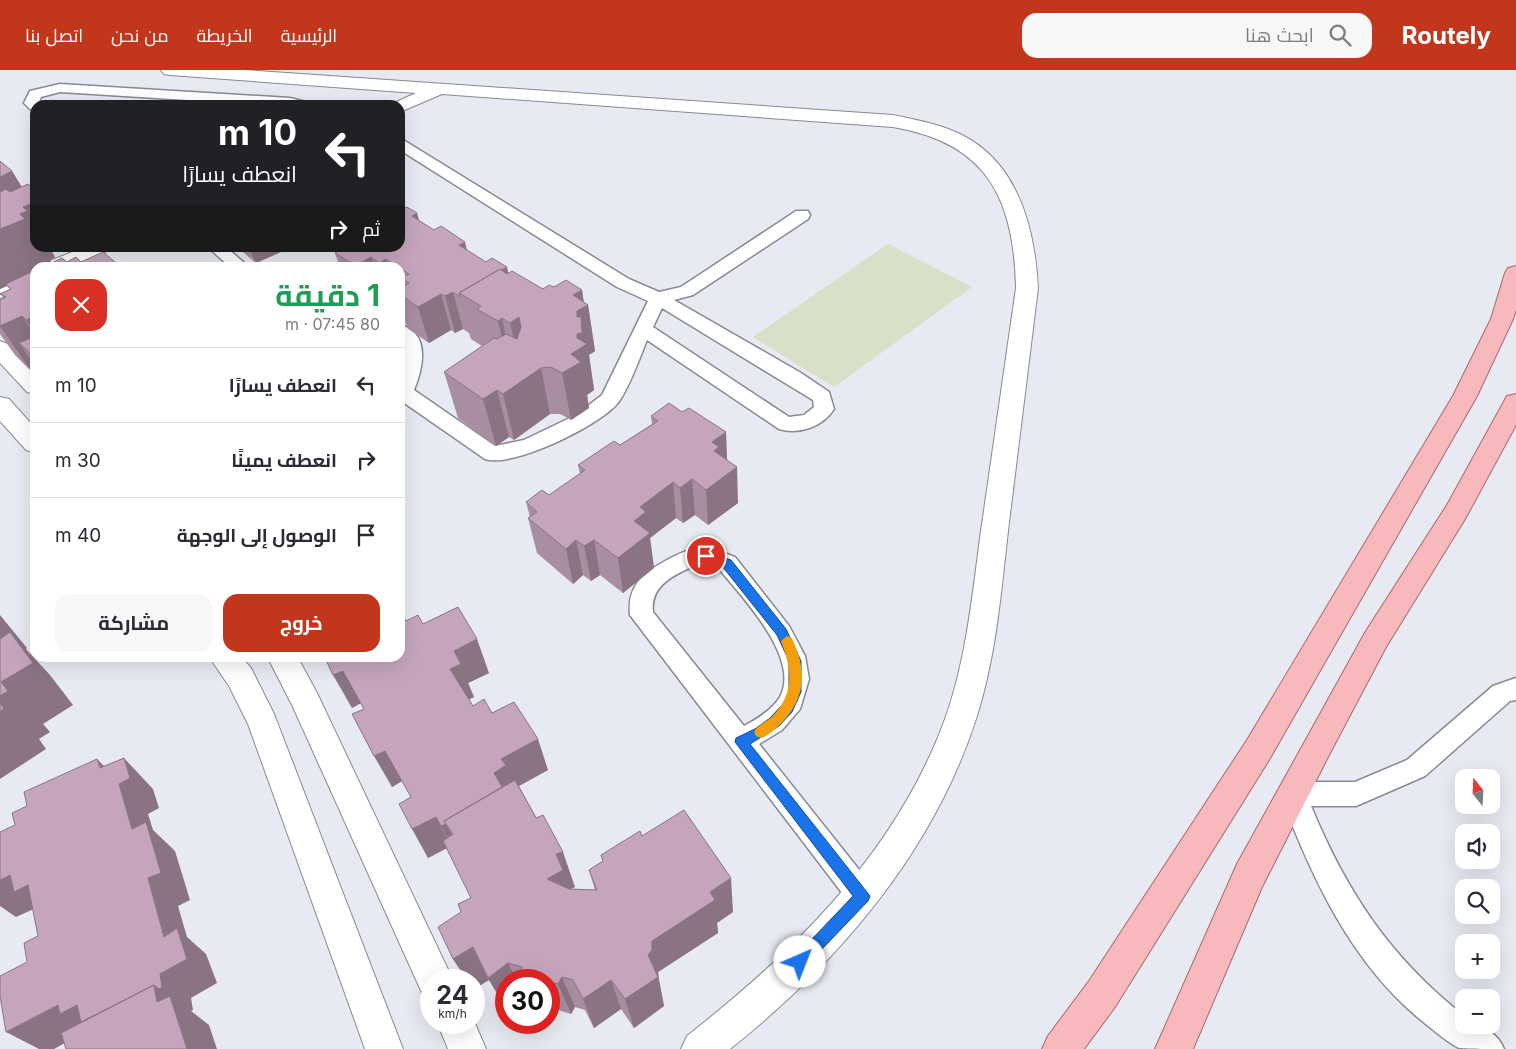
<!DOCTYPE html>
<html lang="ar">
<meta charset="utf-8">
<style>
:root{--surface:#fff;--page:#f7f7f7;--text:#2b2b33;--muted:#7c7c81;--line:#e1e1e2;--accent:#c2371b}
body{margin:0;font-family:Inter,Cairo,sans-serif;background:var(--page);color:var(--text);direction:rtl;height:100vh;display:flex;flex-direction:column;font-size:19px;white-space:nowrap}
*{box-sizing:border-box;margin:0}
p{font-size:16px;color:var(--muted)}
.icon{flex:none;width:28px;height:28px;fill:none;stroke:currentColor;stroke-width:2;stroke-linecap:round;stroke-linejoin:round}
.map{position:relative;flex:1;overflow:hidden;direction:ltr}
.side{position:absolute;left:30px;top:192px;width:375px;height:400px;display:flex;flex-direction:column;background:var(--surface);border-radius:15px;box-shadow:0 5px 20px #0002;direction:rtl}
.side>*{flex:none}
.guide{position:absolute;left:30px;top:30px;width:375px;height:152px;border-radius:15px;box-shadow:0 5px 20px #0002;direction:rtl;background:#202124;color:#fff;overflow:hidden}
.needle{width:32px;rotate:342deg}
.fabs{position:absolute;left:1455px;top:699px;display:grid;gap:10px}
.fabs a{display:grid;place-items:center;width:45px;height:45px;border-radius:10px;background:var(--surface);box-shadow:0 5px 20px #0002;font-size:25px}
.speed{position:absolute;left:420px;top:899px;display:flex;gap:10px;font-size:25px;font-weight:700;text-align:center}
.speed>*{display:grid;place-content:center;width:65px;height:65px;border-radius:50%;background:var(--surface);box-shadow:0 5px 20px #0002;line-height:1}
.speed small{font-size:12px;font-weight:400}
.speed .limit{border:8px solid #d22;background:#fff;color:#111}
.pin{position:absolute;display:grid;place-items:center;width:42px;height:42px;color:#fff;margin:-21px;border:2px solid #fff;border-radius:50%;box-shadow:0 1px 5px #0007}
.me{position:absolute;width:55px;margin:-28px;rotate:44deg;stroke-linejoin:round;filter:drop-shadow(0 0 4px #0008)}
.turn{display:flex;align-items:center;gap:18px;height:105px;padding:0 25px;font-size:22px}
.turn .icon{width:65px;height:65px;stroke-width:2.5}
.turn b{display:block;font-size:35px;line-height:42px}
.then{display:flex;align-items:center;height:48px;padding:0 25px;background:#0003;gap:10px;font-size:19px}
.round{display:grid;place-items:center;flex:none;width:52px;height:52px;border-radius:15px;background:var(--page)}
.head{display:flex;align-items:center;justify-content:space-between;height:85px;padding:0 25px}
h1{font-size:30px;font-weight:700;line-height:38px;color:#1e9e55}
.button{display:flex;gap:10px;margin-top:auto;padding:10px 25px}
.button a{flex:1;height:58px;border-radius:15px;background:var(--accent);color:#fff;font-size:20px;font-weight:700;line-height:58px;text-align:center}
.button a+a{background:var(--page);color:var(--text)}
ul{padding:0;list-style:none}
li{display:flex;align-items:center;gap:15px;height:75px;padding:0 25px;border-top:1px solid var(--line)}
li div{flex:1}
li b{display:block;font-size:19px}
li em{font-style:normal}
header{display:flex;align-items:center;gap:30px;box-sizing:border-box;height:70px;padding:0 25px;background:var(--accent);color:#fff}
header strong{font-size:24px}
nav{display:flex;gap:28px;margin-inline-start:auto;font-size:18px}
.search{width:350px;height:45px;background:var(--page);display:flex;align-items:center;gap:12px;box-sizing:border-box;padding:0 18px;border-radius:15px;color:var(--muted);font-size:19px}
.map>svg:first-child{display:block}
.green{fill:#d7e1c8}
.lines{fill:none;stroke-linecap:round;stroke-linejoin:round}
.lane-casing{stroke:#878a91;stroke-width:3}
.street-casing{stroke:#878a91;stroke-width:2}
.secondary-casing{stroke:#878a91;stroke-width:2}
.primary-casing{stroke:#aa676c;stroke-width:2}
.lane{fill:#fff;fill-rule:evenodd}
.street{fill:#fff;fill-rule:evenodd}
.secondary{fill:#fff;fill-rule:evenodd}
.primary{fill:#f7b9bc;fill-rule:evenodd}
.wall{fill:#a98ea3}
.shaded-wall{fill:#8a7484}
.building{fill:#c5a5bd;stroke:#8a7484}
.route{fill:#1a73e8;stroke:#114b97}
.slow{fill:#f59e0b}
</style>
<header>
<strong>Routely</strong>
<div class="search"><svg class="icon" aria-label="search" viewBox="0 0 24 24"><circle cx="10" cy="10" r="6"/><path d="M15 15l6 6"/></svg>ابحث هنا</div>
<nav><a>الرئيسية</a><a>الخريطة</a><a>من نحن</a><a>اتصل بنا</a></nav>
</header>
<div class="map">
<svg width="1516" height="979" viewBox="0 0 1516 979">
<rect width="100%" height="100%" fill="#e7eaf2"/>
<path class="green" d="M888,174L972,217L834,317L753,267Z"/>
<g class="lines">
<defs>
<path id="lane" d="M60,14L290,28L306,32L308,35H267L60,22L41,27L39,32L42,35H35V40L30,39L24,33L30,21Z
M400,68L629,209L659,222L681,217L796,141H808L810,145L808,149L693,225L674,230L801,303L829,322L834,339C823,357 798,365 779,359L647,270C640,287 628,321 617,334C598,356 513,398 485,389L400,330V306L404,290L400,271V255C431,263 423,298 414,320L495,376L524,370L576,345L602,325L648,231L617,217L400,80ZM662,238L813,330L814,337L804,345L789,347L653,257Z
M209,178H227L250,198H231Z
M708,477L735,487L789,556L805,586L809,609L800,639L782,660L759,674L872,816L876,826L872,836L862,840L852,836L630,545C627,516 643,503 667,490C680,483 693,477 708,477ZM696,495H711L719,499C742,527 801,588 780,627C772,640 757,649 744,656L653,542C650,515 674,505 696,495Z
M1516,608V630L1510,631L1425,706L1356,736H1311C1347,823 1390,887 1464,946V955C1482,955 1497,962 1504,979C1494,979 1468,979 1459,978C1445,971 1434,960 1422,951C1351,893 1312,808 1280,724L1284,715L1293,712H1355L1407,690L1493,616Z"/>
<path id="street" d="M161,0H244L893,45C916,50 941,54 962,65C1019,94 1035,160 1038,218C1028,299 1018,380 1008,461C1001,523 996,586 977,646C934,781 839,892 730,979H681L687,966C789,886 884,794 936,672C964,608 971,537 980,468C992,385 1004,301 1016,218C1014,128 987,73 893,57L442,24L400,42V35H392L394,33L416,23L170,5L164,4Z
M82,178H109L105,182L72,198H43L45,193Z
M35,198V213L0,228V213Z"/>
<path id="secondary" d="M0,271L8,274L35,302V324L27,322L0,293Z
M0,327L9,329L35,358V383L26,380L0,351Z
M210,588H242L251,598L274,644L403,979H365L248,654L229,616Z
M268,588H298L317,623L453,910H431V927L422,923L293,637Z
M474,951L486,979H448L437,952Z"/>
<path id="primary" d="M1516,196V240L1513,249L1477,326L1269,690L1115,937L1084,979H1042L1048,966L1089,911L1247,670L1453,326L1491,249L1505,203L1508,198Z
M1516,324V355L1465,449L1386,577L1329,685L1262,817L1193,979H1155L1237,794L1366,561L1447,435L1507,326Z"/>
</defs>
<use href="#lane" class="lane-casing"/>
<use href="#street" class="street-casing"/>
<use href="#secondary" class="secondary-casing"/>
<use href="#primary" class="primary-casing"/>
<use href="#lane" class="lane"/>
<use href="#street" class="street"/>
<use href="#secondary" class="secondary"/>
<use href="#primary" class="primary"/>
</g>
<path class="wall" d="M12,101L22,117L35,178H64L52,182L55,187L50,190L51,193L67,192H81L121,198H35V301L32,302L15,285L0,264V230L4,228L0,224L10,219L7,216L0,219Z
M419,151L486,192L507,197L508,204L543,219L554,217L582,220L584,232L588,235L595,281L589,285L594,320L587,325L589,338L571,350L560,344H550L514,370L509,367L496,376L458,348L444,302L482,276L471,269L469,263L463,259L455,263L451,260L429,273L407,258L400,236V198H340L335,183L342,178H341H400Z
M238,178H290L256,193Z
M682,342L726,362L727,389L738,433L708,455L695,445L683,453L676,448L650,468L654,498L623,523L600,505L591,511L583,505L573,514L537,483L528,448L530,447L526,432L549,425L580,404L578,395L620,375L652,354L651,346Z
M406,551L423,554L489,603L468,613L474,627L469,629L473,636L492,643L548,700L519,716L575,817L571,819L595,820L589,800L603,791L601,785L642,766L733,842L717,853L718,863L658,902L659,910L664,936L634,958L621,939L594,958L585,940L575,937L571,944L549,937V910H506V938L489,910L474,919V910H467L453,889L461,842L471,828L447,778L428,788L411,727L402,711L392,717L364,639L361,633L352,638Z"/>
<path class="shaded-wall" d="M12,101L31,134L35,132V178H64L52,182L55,187L50,190L53,195L48,198H35V203L6,214L7,216L0,219V107Z
M417,143L427,179L412,146Z
M465,172L474,208L459,175Z
M249,178H290L256,193Z
M371,187L375,198H356V196Z
M386,189L388,198H381L379,193Z
M507,197L514,233L494,204Z
M582,220L584,237L588,235L595,281L589,285L594,320L587,325L589,338L571,350L562,303L571,284L577,268L573,225Z
M453,222L463,259L455,263L445,226Z
M441,224L451,260L429,273L418,237Z
M22,246L35,266V288L19,273L35,296V301L32,302L0,256Z
M35,246V263L26,250Z
M519,247L529,294L521,300L510,253Z
M502,248L512,295L509,298L498,251Z
M541,298L550,344L514,370L503,324Z
M497,320L509,367L496,376L483,329Z
M726,362L727,398L737,397L738,433L708,455L706,420L712,372Z
M692,409L695,445L683,453L680,418Z
M673,412L676,448L650,468L654,498L623,523L618,488L634,451L640,437Z
M576,470L583,505L573,514L566,479Z
M594,470L600,505L591,511L584,476Z
M0,545L27,578L26,579L50,605L73,635L43,654L50,662L39,669L46,679L0,709V626L1,612L0,606Z
M477,569L489,603L468,613L474,627L464,632L450,599L454,581Z
M343,601L361,633L352,638L333,605Z
M538,669L548,700L515,718L502,723L494,703L501,689Z
M385,681L402,711L392,717L374,686Z
M124,688L153,719L159,738L148,744L153,760L175,781L190,830L178,836L187,867L206,884L217,913L191,928L193,940L191,941L209,955L217,979H187L85,962L54,979H39L6,962L58,935H77L154,915L160,904L132,759L100,698L97,689L121,713Z
M436,747L451,776L428,788L412,759Z
M446,754L461,783L457,785L441,756Z
M563,782L575,817L570,819L547,809L556,784Z
M10,805L28,815L36,838L16,847L0,836V810Z
M731,808L733,842L717,853L718,863L658,902L659,910L664,936L634,958L625,929L648,885L652,871L710,822Z
M473,877L508,893L517,910H506V938L489,910L474,919V910H467L453,889Z
M562,907L575,937L571,944L558,914Z
M611,910L621,939L594,958L583,929Z"/>
<path class="building" d="M0,91L12,101L0,107Z
M28,114L35,120V132L23,137L27,141L20,144L25,149L0,159V122L6,119L10,122Z
M407,137L417,143L412,146L434,160L441,156L465,172L459,175L486,192L492,188L507,197L501,200L500,199L459,223L460,227L453,222L445,226L441,224L418,237L400,224V219L409,213L401,208L409,204L400,198H399L386,189L379,193L371,187L356,196L335,183L344,178H400V140Z
M103,182L121,197L41,198L62,188L67,192L76,187L81,192Z
M500,199L507,204L512,201L543,219L549,215L554,217L566,210L582,220L573,225L588,235L577,241V247H581L582,263L577,264V268L587,274L571,284L581,292L562,303L551,297L541,298L503,324L497,320L483,329L444,302L494,268L497,269L506,264L517,269L521,257L519,247L510,253L502,248L498,251L477,239L481,236L459,223Z
M35,200V246L26,250L22,246L0,256V230L6,227L0,224L11,219L6,214Z
M35,266V288L19,273Z
M669,333L682,342L689,338L726,362L712,372L719,377L714,381L737,397L706,420L692,409L680,418L673,412L640,437L646,442L634,451L650,463L618,488L594,470L584,476L576,470L566,479L528,448L537,442L526,432L542,420L549,425L585,400L578,395L614,371L620,375L658,351L651,346Z
M458,537L477,569L454,581L461,594L450,599L473,636L484,629L492,643L514,632L538,669L501,689L506,695L494,703L502,717L444,751L446,754L441,756L436,747L412,759L399,734L411,727L385,681L374,686L352,644L364,639L343,601L333,605L325,588H400V540L406,551L418,545L423,554Z
M10,562L33,593L1,612L8,621L0,626V569Z
M0,633L4,639L0,641Z
M124,688L130,708L119,714L132,759L146,752L161,803L148,808L164,867L177,858L187,889L160,904L162,917L159,919L154,915L81,952L77,935L60,944L58,935L6,962L0,926V906L27,892L24,873L38,866L28,815L14,822L10,805L0,810V762L15,755L12,743L27,736L24,722L97,689L100,698Z
M515,710L536,748L543,745L563,782L556,784L563,800L547,809L569,819L597,820L589,800L603,791L601,785L640,761L642,766L684,740L731,808L710,822L715,830L652,871V880L648,885L658,907L625,929L611,910L583,929L573,910L562,907L558,914L549,912V910H543L521,904L522,897L508,893L488,908L473,877L453,889L438,857L461,842L458,834L471,828L443,771L453,764L444,751Z
M154,915L157,932L170,926L187,979H66L61,963Z"/>
<path class="route" d="M706,481L731,490L786,559L801,591V622L792,642L779,656L750,674L870,826L868,831L805,897L800,899L795,897L792,892L795,887L853,826L735,672L736,668L755,659L770,648L783,634L789,622V591L777,565L722,496L702,489L700,486Z"/>
<path class="slow" d="M787,566L791,567C806,596 807,624 785,649C778,657 770,665 761,668L756,666L754,662C758,655 766,652 772,647C795,623 792,600 781,571Z"/>
</svg>
<div class="fabs">
<a><svg class="needle" viewBox="-14 -14 28 28"><path d="M0-13l5 13h-10z" fill="#e53935"/><path d="M0 13l5-13h-10z" fill="#7c7c81"/></svg></a>
<a><svg class="icon" aria-label="sound" viewBox="0 0 24 24"><path d="M4 9h4l5-4v14l-5-4H4zM17 9q2 3 0 6"/></svg></a>
<a><svg class="icon" aria-label="search" viewBox="0 0 24 24"><circle cx="10" cy="10" r="6"/><path d="M15 15l6 6"/></svg></a>
<a>+</a>
<a>−</a>
</div>
<div class="speed"><div>24<small>km/h</small></div><div class="limit">30</div></div>
<div class="pin" style="left:706px;top:486px;background:#d93025"><svg class="icon" aria-label="arrive" viewBox="0 0 24 24"><path d="M6 21V4h12l-3 4 3 4H6"/></svg></div>
<svg class="me" style="left:800px;top:892px" viewBox="-20 -20 40 40"><circle r="19" fill="#fff"/><path d="M0-13L10 11 0 6-10 11z" fill="#1a73e8"/></svg>
<div class="guide">
<div class="turn"><svg class="icon" aria-label="left" viewBox="0 0 24 24"><path d="M17 20v-9H6M10 6l-5 5 5 5"/></svg><div><b>10 m</b>انعطف يسارًا</div></div>
<div class="then">ثم<svg class="icon" aria-label="right" viewBox="0 0 24 24"><path d="M7 20v-9h11M14 6l5 5-5 5"/></svg></div>
</div>
<section class="side">
<div class="head"><div><h1>1 دقيقة</h1><p>80 m · 07:45</p></div><a class="round" style="background:#d93025;color:#fff"><svg class="icon" aria-label="close" viewBox="0 0 24 24"><path d="M6 6l12 12M18 6L6 18"/></svg></a></div>
<ul>
<li><svg class="icon" aria-label="left" viewBox="0 0 24 24"><path d="M17 20v-9H6M10 6l-5 5 5 5"/></svg><div><b>انعطف يسارًا</b></div><em>10 m</em></li>
<li><svg class="icon" aria-label="right" viewBox="0 0 24 24"><path d="M7 20v-9h11M14 6l5 5-5 5"/></svg><div><b>انعطف يمينًا</b></div><em>30 m</em></li>
<li><svg class="icon" aria-label="arrive" viewBox="0 0 24 24"><path d="M6 21V4h12l-3 4 3 4H6"/></svg><div><b>الوصول إلى الوجهة</b></div><em>40 m</em></li>
</ul>
<div class="button"><a>خروج</a><a>مشاركة</a></div>
</section>
</div>
